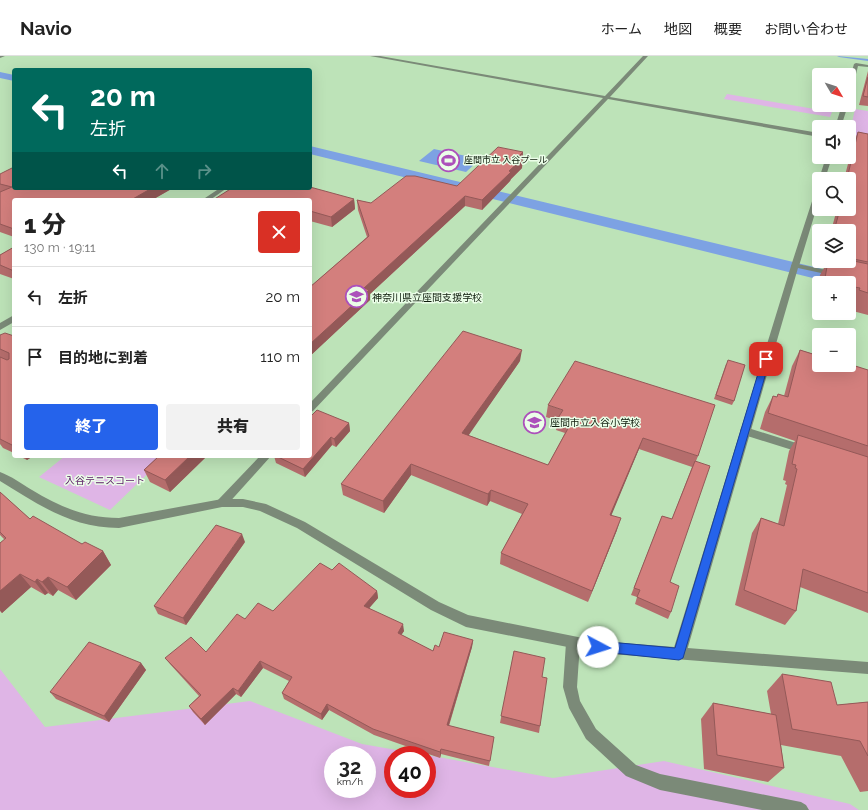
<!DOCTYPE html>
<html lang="ja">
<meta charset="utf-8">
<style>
:root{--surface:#fff;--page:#f2f2f2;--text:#222;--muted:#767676;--line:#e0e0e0;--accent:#2563eb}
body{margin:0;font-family:Raleway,"Noto Sans JP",sans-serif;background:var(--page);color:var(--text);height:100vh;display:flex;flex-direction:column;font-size:15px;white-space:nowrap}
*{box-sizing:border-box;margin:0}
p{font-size:13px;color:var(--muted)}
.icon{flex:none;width:22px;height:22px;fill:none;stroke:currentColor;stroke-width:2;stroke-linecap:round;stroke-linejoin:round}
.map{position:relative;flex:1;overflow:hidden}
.details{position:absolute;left:12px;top:142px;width:300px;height:260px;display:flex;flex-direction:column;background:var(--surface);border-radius:4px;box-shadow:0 4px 16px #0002}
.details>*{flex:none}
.guide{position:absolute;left:12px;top:12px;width:300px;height:122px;border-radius:4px;box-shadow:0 4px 16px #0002;background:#00695c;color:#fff;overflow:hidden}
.needle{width:26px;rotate:129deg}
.buttons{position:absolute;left:812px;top:12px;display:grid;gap:8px}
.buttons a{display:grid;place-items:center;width:44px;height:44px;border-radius:4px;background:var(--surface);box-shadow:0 4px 16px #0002;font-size:20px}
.speed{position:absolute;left:324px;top:690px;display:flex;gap:8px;font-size:20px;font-weight:700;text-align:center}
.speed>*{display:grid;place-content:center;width:52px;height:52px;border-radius:50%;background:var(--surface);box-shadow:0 4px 16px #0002;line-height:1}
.speed small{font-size:10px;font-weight:400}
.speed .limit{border:6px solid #d22;background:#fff;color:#111}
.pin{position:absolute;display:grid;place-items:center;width:34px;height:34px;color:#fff;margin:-17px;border-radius:8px;box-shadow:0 2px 6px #0006}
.me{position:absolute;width:44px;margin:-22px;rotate:95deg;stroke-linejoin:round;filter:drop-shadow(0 0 3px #0008)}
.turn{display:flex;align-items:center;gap:14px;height:84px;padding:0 12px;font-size:18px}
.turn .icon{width:52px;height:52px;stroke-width:2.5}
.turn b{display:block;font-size:28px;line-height:34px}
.lanes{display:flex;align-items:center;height:38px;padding:0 12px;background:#0003;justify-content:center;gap:20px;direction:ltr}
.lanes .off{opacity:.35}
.round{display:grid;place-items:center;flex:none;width:42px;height:42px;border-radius:4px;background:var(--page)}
.overview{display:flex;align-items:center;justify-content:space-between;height:68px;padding:0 12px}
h1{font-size:24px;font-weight:800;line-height:30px}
.action{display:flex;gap:8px;margin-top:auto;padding:8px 12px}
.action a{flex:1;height:46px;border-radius:4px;background:var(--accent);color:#fff;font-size:16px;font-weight:800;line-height:46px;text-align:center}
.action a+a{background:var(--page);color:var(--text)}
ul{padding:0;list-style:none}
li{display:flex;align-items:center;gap:12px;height:60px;padding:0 12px;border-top:1px solid var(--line)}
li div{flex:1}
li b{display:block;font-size:15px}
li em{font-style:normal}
header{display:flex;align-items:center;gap:24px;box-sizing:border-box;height:56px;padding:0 20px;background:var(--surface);border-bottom:1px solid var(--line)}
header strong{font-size:19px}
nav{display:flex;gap:22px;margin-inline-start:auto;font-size:14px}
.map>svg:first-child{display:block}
.green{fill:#dfb5e6;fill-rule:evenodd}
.water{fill:#7da2e3}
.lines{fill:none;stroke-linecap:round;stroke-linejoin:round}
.stream{fill:#7da2e3;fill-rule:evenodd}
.canal{fill:#7da2e3;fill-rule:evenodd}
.service{fill:#7b8a78;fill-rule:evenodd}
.minor{fill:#7b8a78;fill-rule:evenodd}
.tertiary{fill:#7b8a78;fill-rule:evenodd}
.wall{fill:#b56d6c}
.shaded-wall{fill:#945958}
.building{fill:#d37f7d;stroke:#945958}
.route{fill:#2563eb;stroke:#184099}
.labels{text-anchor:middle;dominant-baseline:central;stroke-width:3;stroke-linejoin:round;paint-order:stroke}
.far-poi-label{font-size:9px;fill:#0e1c0c;stroke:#ebfee8;text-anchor:start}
.poi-label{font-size:10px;fill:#0e1c0c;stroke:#ebfee8;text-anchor:start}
.park-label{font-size:10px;fill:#581863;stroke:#ebfee8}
</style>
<header>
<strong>Navio</strong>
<nav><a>ホーム</a><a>地図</a><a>概要</a><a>お問い合わせ</a></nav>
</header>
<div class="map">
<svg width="868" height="754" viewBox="0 0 868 754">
<rect width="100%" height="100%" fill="#bde3b8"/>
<path class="green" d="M727,38L832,56L830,61L724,43Z
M855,53L868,55V84L849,80Z
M65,400H166L110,454L39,421Z
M0,613L45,671L250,645L362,688L425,699H393V733H427V699L553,722L664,705L850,748L859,754H0ZM333,699H367V733H333Z"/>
<path class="water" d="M434,93L480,103L466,116L419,105Z"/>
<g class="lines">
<path class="stream" d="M837,0L868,3V5L839,1Z"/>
<path class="canal" d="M0,16L14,19V25L0,22Z
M310,90L868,224V236L849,231V227H833L310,98Z"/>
<path class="service" d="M745,371L809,391L810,394L809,397L805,398L741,378L740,375L741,372Z"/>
<path class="minor" d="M0,0H5L0,2Z
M370,0H380L605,40L643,0H648L610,41L819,77V81L608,43L313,355L310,356V347L603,42Z
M220,132H227L210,144H202Z
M793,207L835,216L839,218L835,220L798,212L686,598L684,602L679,604L674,602L672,598L791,210Z
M14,259V266L0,274V267Z
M260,400H271L226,450L222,451L218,450L216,447L218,444Z
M573,581L578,583L580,587L577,631L580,645L596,673L636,709L660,718L801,746L806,749L809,754H762L660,734L626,720L586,683L569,652L563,631L566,587L568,583Z"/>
<path class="tertiary" d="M856,7L868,9V11L858,10L852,34L849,36V25L854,8Z
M842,49H848L841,71H835Z
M849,82L868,86V90L849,86Z
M826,101H832L825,123H819Z
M819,131V144L799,210L798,212H792L791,210L816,133Z
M0,416C11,420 22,428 32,434C60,451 86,462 119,462L222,443H243L266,448L305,466L439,546L468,559L598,585L868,606V618L598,597L466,571L431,554L297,472L260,455L243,451H222L119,472C72,472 39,449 0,425Z"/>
</g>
<path class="wall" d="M868,15V50L859,49Z
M858,76L868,78V259L849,254V227H819V242L815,241L820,219L824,212H822L824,205H849V175H831L837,153H849V123H844L853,89Z
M523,96L522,112L511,123L510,125L482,154L465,150L370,238V244L310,300V231L367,181L358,154L357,144L371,147L457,130Z
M0,118L14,132H173L152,144H14V181L0,176Z
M354,143L355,153L332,171L310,165V144Z
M14,191V223L0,218V199Z
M0,279L14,280V397L3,392L0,388Z
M800,294L868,314V557L800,531L796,555L785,569L735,549L752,477L761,462L778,468L787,429L785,428L786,425L783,424L789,395L795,385L760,373L765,356L773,340L777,341L778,338L784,340L792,310Z
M520,305L468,379L548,409L565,377L556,374L558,365L546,361L548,349L698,400L696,405L670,526L671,556L668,563L635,548L637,541L631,539L662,460L672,463L692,411L639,393L611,459L617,474L588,546L500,508L501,497L522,458L490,445L487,450L411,419L384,457L343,439L341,428Z
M726,308L734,345L732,349L714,343Z
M310,361L349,367L350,375L336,391L332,389L305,421L276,407L274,400H310Z
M19,400H33L27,404Z
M159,400H207L170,436L150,426L144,414Z
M0,436L30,463L82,488L103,495L111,509L76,544L58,534L53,540L48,537L45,539L31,531L2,557L0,555V487L5,484L0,479Z
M245,486L186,569L158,558L154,550Z
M332,514L377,535L378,542L369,552L404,575L401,579L433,595L439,591L473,584L472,591L449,670L494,681L489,710L441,698L440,702L374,679L329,654L322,664L284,643L282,637L289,625L263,612L241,641L236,638L205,669L193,656L189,650L199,640L170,608L165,602L206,596L245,563L273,555Z
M514,595L542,621L540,670L539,677L500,667Z
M141,607L146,614L109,666L56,643L50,636Z
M782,618L837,649L868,646V735L860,736L841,700L781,689L784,712L768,726L704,713L701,663L713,647L771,658L767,635Z"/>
<path class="shaded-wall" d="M523,96L522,112L511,123L510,125L482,154V144L509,115L518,101Z
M152,132H173L152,144H131Z
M465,140V150L370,238V244L310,300V288L364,232Z
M354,143L355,153L332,171L331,161Z
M522,294L520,305L462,389V377Z
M349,367L350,375L336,391L334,383Z
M331,381L332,389L305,421L303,413Z
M643,382L639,393L607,470L610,459Z
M24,400H33L27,404Z
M190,400H207L170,436L165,424Z
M411,408V419L384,457L383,445Z
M491,434L490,445L487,450L488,438Z
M621,462L617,474L588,546L592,535Z
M242,478L245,486L186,569L183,562Z
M103,495L111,509L76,544L67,531Z
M20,518L31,531L2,557L0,554V535Z
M48,521L58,534L53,540L42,526Z
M37,523L48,537L45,539L35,526Z
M377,535L378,542L365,557L364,550Z
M403,568L404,575L398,584V577Z
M473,584L472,591L447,675V669Z
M260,605L263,612L241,641L238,635Z
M141,607L146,614L109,666L104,660Z
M233,632L236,638L205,669L201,663Z
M327,648L329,654L322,664L321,658Z
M441,693V698L440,702V696Z"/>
<path class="building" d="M868,21V41L863,40Z
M858,76L868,78V206L849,202V175H834L840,153H849V123H847Z
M498,91L523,96L518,101L522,103L509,115L511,116L482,144L465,140L364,232L369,234L310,288V231L369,180L357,144L371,147L406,120H415L457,130Z
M14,111V132H152L131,144H14V173L0,168V136L12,131L0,128V118Z
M310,131L354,143L331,161L310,155V144H213L232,132H310Z
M14,191V215L0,209V199Z
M849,204L868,208V237L859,234L860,232L849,230V227H838L834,226V224L825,222L828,205H849Z
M463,275L522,294L462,377L548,409L571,367L558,362L563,354L548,349L575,305L715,349L698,400L643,382L610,459L621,462L592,535L501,497L528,448L491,434L488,438L411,408L383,445L341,428Z
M5,277L14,280V390L0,383V301L7,304L9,303V297L0,293V279Z
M800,294L819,300V309H849V308L868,314V390L768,357L773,340L777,341L778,338L788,341Z
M728,304L745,309L734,345L716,339Z
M317,354L349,367L334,383L331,381L303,413L276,400H310V361Z
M798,379L868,401V537L803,513L796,555L744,534L761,462L784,470L797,413L795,412L796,409L792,408Z
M159,400H190L165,424L144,414Z
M695,405L710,410L670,526L679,530L671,556L637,541L640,534L634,532L662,460L672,463Z
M0,436L30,463L33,460L82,488L85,486L103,495L67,531L48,521L42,526L37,523L35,526L20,518L0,535V487L6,482L0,476Z
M216,469L242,478L183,562L154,550Z
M320,507L332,514L339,507L377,535L364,550L403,568L398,577L433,595L435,589L439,591L444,576L473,584L447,669L494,681L490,705L441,693L440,696L373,673L327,648L321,658L282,637L292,621L260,605L238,635L233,632L201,663L189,650L201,639L165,602L191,581L206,596L237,558L245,563L258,547L273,555Z
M89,586L141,607L104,660L50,636Z
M514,595L545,602L542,621L547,622L540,670L501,660Z
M782,618L831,626L837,649L868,646V700L860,685L792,673Z
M713,647L776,659L784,712L717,699Z"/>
<path class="route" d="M763,301H766L770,303L683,602L679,604L594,595L592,591L594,587L598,585L675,592Z"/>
<defs>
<symbol id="stadium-ring" viewBox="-11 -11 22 22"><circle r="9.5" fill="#ebfee8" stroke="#ac50bb" stroke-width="1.5"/><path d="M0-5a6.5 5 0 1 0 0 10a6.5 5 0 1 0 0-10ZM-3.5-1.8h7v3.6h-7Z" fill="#ac50bb"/></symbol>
<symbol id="school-ring" viewBox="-11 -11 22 22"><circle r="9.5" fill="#ebfee8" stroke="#ac50bb" stroke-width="1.5"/><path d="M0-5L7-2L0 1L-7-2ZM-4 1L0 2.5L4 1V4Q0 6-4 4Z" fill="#ac50bb"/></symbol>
</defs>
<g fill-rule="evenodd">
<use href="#stadium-ring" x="436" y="92" width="25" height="25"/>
<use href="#school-ring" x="344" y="228" width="25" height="25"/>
<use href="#school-ring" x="522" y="354" width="25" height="25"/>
</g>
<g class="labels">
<g class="far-poi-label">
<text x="464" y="104">座間市立 入谷プール</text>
</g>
<g class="poi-label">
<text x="372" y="241">神奈川県立座間支援学校</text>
<text x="550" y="366">座間市立入谷小学校</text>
</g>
<g class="park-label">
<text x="105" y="424">入谷テニスコート</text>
</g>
</g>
</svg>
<div class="buttons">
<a><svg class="needle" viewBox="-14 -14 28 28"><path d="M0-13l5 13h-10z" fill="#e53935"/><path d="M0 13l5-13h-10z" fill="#767676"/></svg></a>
<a><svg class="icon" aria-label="sound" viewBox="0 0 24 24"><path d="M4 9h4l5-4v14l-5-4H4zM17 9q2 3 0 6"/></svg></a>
<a><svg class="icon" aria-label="search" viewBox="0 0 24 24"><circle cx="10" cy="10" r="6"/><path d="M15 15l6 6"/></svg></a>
<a><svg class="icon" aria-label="layers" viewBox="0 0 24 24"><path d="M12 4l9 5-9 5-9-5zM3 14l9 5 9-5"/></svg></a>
<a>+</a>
<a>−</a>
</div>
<div class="speed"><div>32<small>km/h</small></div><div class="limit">40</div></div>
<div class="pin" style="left:766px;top:303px;background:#d93025"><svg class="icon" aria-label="arrive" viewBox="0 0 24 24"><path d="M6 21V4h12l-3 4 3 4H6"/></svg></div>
<svg class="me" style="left:598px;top:591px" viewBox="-20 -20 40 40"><circle r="19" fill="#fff"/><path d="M0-13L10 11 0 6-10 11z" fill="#2563eb"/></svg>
<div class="guide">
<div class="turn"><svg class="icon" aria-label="left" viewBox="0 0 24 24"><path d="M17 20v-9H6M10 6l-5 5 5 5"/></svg><div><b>20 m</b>左折</div></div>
<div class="lanes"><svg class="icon" aria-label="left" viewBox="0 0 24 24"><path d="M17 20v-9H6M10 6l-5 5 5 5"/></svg><svg class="icon off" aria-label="ahead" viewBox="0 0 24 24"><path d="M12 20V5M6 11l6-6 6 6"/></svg><svg class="icon off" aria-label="right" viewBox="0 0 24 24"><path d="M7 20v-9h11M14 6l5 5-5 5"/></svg></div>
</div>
<section class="details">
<div class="overview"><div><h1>1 分</h1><p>130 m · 19:11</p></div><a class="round" style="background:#d93025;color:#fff"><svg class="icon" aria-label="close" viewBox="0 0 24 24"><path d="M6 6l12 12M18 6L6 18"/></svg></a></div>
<ul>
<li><svg class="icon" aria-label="left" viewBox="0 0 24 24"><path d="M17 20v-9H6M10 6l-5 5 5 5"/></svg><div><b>左折</b></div><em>20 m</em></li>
<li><svg class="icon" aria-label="arrive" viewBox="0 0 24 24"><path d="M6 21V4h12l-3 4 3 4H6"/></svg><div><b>目的地に到着</b></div><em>110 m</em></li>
</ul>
<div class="action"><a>終了</a><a>共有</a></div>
</section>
</div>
